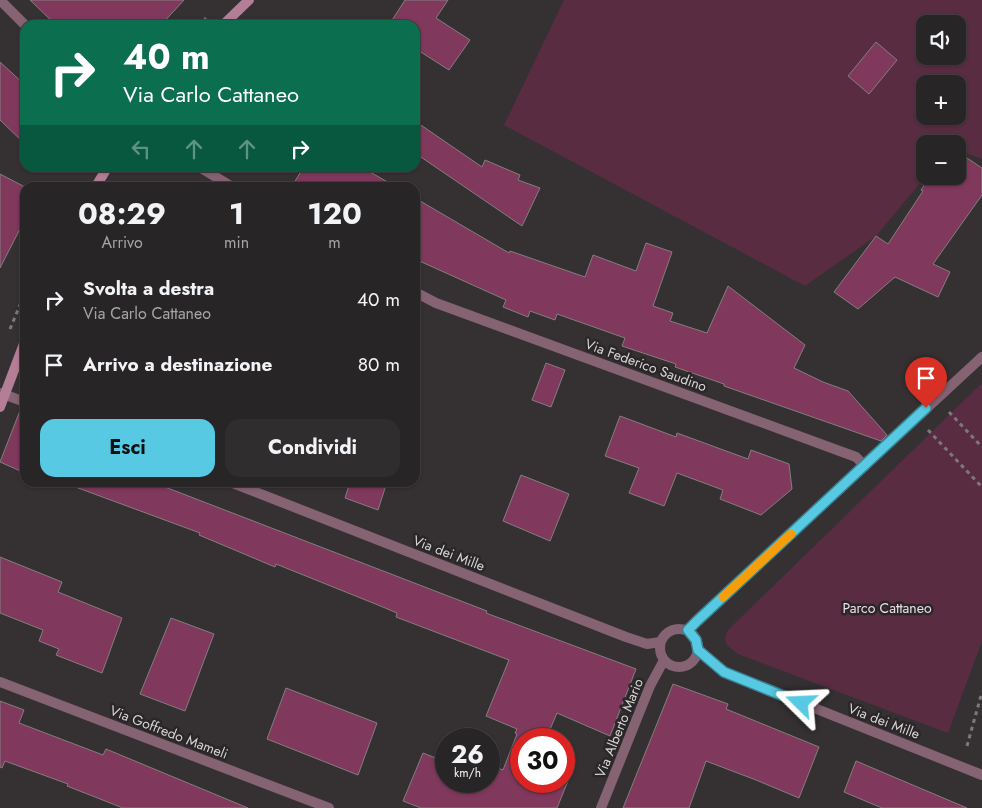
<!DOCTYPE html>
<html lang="it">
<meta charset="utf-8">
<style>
:root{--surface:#282526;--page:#302d2e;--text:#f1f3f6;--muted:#a5a5a7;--line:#444243;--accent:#57c9e2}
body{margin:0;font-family:Jost,sans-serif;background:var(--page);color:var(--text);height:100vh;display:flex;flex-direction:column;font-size:19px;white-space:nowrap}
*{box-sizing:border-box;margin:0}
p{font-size:16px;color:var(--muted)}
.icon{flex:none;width:28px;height:28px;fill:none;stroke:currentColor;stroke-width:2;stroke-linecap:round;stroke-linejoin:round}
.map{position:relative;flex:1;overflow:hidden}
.side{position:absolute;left:20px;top:182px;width:400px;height:305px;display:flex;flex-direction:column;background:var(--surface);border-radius:15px;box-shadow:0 1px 4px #0004,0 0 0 1px var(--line)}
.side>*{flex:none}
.hud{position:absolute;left:20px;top:20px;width:400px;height:152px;border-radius:15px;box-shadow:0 1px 4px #0004,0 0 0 1px var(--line);background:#0b6e4f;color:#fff;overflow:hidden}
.tools{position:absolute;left:916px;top:15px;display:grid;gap:10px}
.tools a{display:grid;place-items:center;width:50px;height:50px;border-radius:10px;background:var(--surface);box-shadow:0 1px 4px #0004,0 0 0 1px var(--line);font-size:25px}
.speed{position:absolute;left:435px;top:728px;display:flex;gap:10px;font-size:25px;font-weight:700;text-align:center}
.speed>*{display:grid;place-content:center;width:65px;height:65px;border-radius:50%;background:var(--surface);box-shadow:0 1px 4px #0004,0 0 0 1px var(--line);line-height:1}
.speed small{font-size:12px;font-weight:400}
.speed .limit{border:8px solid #d22;background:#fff;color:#111}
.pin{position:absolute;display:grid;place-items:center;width:42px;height:42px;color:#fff;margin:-51px -21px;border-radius:50% 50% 50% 0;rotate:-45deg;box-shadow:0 0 5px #0007}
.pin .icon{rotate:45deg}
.me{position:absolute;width:55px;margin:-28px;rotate:291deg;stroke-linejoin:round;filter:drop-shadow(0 0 4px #0008)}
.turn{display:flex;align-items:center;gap:18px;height:105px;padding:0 20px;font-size:22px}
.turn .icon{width:65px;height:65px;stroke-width:2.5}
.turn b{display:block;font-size:35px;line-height:42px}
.lanes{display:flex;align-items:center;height:48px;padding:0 20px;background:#0003;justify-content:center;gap:25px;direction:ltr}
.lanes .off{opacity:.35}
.eta{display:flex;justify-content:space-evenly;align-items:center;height:85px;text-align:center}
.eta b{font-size:30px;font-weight:700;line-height:35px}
.button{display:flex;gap:10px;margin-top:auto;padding:10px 20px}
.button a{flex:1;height:58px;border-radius:15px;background:var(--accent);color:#111;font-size:20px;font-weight:700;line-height:58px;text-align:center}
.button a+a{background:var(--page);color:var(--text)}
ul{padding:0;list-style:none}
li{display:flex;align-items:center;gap:15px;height:65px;padding:0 20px}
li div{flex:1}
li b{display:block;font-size:19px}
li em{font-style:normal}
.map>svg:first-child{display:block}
.green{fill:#592c42;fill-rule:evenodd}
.building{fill:#80385c;stroke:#837e80}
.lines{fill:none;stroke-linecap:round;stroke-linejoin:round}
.path{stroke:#7d797a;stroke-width:3;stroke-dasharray:4 4;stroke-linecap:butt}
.street{stroke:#866372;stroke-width:10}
.secondary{stroke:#b47e96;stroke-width:10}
.route-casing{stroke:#398393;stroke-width:12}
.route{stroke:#57c9e2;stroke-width:9}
.slow{stroke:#f59e0b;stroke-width:9}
.labels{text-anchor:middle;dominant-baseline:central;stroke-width:5;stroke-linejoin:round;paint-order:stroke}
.street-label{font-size:14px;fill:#d7d4d5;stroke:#2b2729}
.park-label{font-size:14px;fill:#f2dce5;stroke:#2b2729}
</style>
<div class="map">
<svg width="982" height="808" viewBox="0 0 982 808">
<rect width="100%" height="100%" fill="#353132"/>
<path class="green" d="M564,0H982V159L958,150V144H925V176H926L876,236L805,286L504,125ZM925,24H958V56H925ZM925,84H958V116H925Z
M982,383V641L948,733L738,654L726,644L725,637L728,630Z"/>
<path class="building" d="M30,0H184L161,25H56Z
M405,0H448L436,18L470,40L449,70L416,49L415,50V25H389Z
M876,42L897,60L869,94L848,76Z
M0,62L25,85V144L0,120Z
M415,121L482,167L485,160L520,175L518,180L540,188L522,226L415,153Z
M958,152L982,168V195L933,264L950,272L938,297L895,277L858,309L834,292L876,236L888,244L923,191L921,190L931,176H958Z
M303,168H363L398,188H291Z
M0,174L25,187V219L0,268Z
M415,198L509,253L510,251L585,277L593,255L636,271L646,243L672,252L653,306L673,313L670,321L707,333L728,286L805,345L794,368L823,382L848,391L887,435L881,441L724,386V384L675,367L676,364L622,346L625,338L557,314L555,320L530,311L528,317L503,307L506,300L415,259Z
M546,363L565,370L551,407L532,400Z
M21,408L25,409V473L0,462Z
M620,416L676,437L677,433L748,459L751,450L789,464L792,489L761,515L720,499L723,490L677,473L664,506L629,493L639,468L605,456Z
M521,475L569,494L550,541L503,521Z
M70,482H152L487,611L486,613L636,669L610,736L557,713L546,739H521V781H568L557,808H421L403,801L423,753L446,762V781H493L498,768L503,770L517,734L515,733L517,729L486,716L509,660L396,617L397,613L378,605L276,564L275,567L199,535L200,533L70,485Z
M350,482H387L378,510L345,498Z
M0,557L62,582L58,592L122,618L102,673L56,655L59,649L39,641L43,630L0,613Z
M171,618L214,634L185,711L140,694Z
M673,684L728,704L726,709L819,747L799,798L756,780L706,761L689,808H623Z
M286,688L377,723L358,775L267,739Z
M0,701L24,710L19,723L103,755L106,749L248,808H123L67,786L68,784L5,761L2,768L0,767Z
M856,761L967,808H882L844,792Z"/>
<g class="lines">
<path class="path" d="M199,25L206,18
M10,329L25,293
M949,412L982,447
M928,430L982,487
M967,746L982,692"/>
<path class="street" d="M0,0L25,25
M201,168L234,188
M415,292L436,303L856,457L865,466
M0,393L25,402
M230,482L626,637L647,644L660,642
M660 648a19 19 0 1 1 38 0a19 19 0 1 1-38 0Z
M688,630L697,621L982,357
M698,650L724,672L982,775
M0,682L329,808
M601,808L650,686L664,660"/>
<path class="secondary" d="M223,25L249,0
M95,188L107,168
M0,407L25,341"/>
</g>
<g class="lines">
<defs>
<path id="route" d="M801,703L724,672L698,650L696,640L688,630L697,621L926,408"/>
</defs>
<use href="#route" class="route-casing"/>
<use href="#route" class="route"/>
<path class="slow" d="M723,597L791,534"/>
</g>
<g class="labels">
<g class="street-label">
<text transform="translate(646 365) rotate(20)">Via Federico Saudino</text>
<text transform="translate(449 553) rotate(21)">Via dei Mille</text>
<text transform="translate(884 721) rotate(21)">Via dei Mille</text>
<text transform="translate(619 728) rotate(-68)">Via Alberto Mario</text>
<text transform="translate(169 732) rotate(21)">Via Goffredo Mameli</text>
</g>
<g class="park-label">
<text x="887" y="608">Parco Cattaneo</text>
</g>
</g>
</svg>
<div class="tools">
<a><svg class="icon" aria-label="sound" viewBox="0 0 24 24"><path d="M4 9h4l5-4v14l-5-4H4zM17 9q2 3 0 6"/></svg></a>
<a>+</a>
<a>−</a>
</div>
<div class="speed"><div>26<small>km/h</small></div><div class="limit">30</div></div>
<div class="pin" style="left:926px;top:408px;background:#d93025"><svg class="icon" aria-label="arrive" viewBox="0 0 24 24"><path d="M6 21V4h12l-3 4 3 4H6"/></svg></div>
<svg class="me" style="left:801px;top:703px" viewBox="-20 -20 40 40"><path d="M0-17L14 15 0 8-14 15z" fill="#57c9e2" stroke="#fff" stroke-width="4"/></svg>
<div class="hud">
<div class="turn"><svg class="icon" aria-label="right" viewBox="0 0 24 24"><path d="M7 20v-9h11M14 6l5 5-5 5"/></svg><div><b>40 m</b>Via Carlo Cattaneo</div></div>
<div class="lanes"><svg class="icon off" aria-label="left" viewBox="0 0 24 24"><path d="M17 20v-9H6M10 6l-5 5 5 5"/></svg><svg class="icon off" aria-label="ahead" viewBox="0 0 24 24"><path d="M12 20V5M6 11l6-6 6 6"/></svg><svg class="icon off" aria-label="ahead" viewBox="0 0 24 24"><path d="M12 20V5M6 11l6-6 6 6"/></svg><svg class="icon" aria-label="right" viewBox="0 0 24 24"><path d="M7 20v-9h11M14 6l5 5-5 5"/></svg></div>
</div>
<section class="side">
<div class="eta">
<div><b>08:29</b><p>Arrivo</p></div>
<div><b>1</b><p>min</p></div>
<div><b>120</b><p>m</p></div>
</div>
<ul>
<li><svg class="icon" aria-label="right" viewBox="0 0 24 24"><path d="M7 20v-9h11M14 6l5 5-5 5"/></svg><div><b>Svolta a destra</b><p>Via Carlo Cattaneo</p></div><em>40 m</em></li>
<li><svg class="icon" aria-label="arrive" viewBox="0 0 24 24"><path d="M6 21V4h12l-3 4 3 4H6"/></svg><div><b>Arrivo a destinazione</b></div><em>80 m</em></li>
</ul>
<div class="button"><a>Esci</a><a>Condividi</a></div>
</section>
</div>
